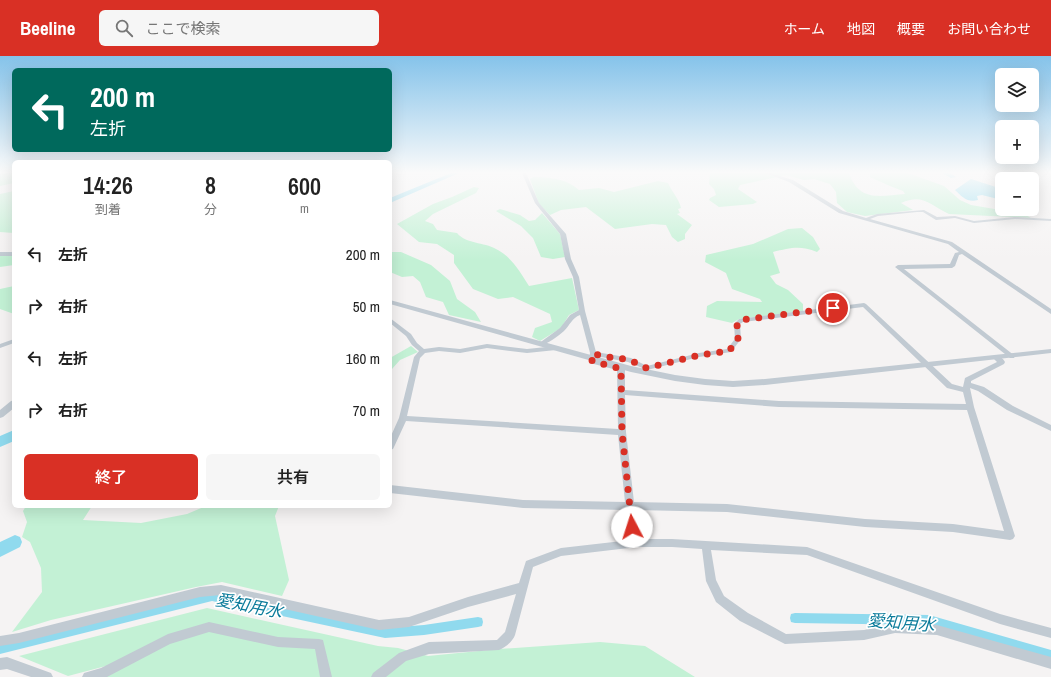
<!DOCTYPE html>
<html lang="ja">
<meta charset="utf-8">
<style>
:root{--surface:#fff;--page:#f6f6f6;--text:#222;--muted:#767676;--accent:#d93025}
body{margin:0;font-family:"Archivo Narrow","Noto Sans JP",sans-serif;background:var(--page);color:var(--text);height:100vh;display:flex;flex-direction:column;font-size:15px;white-space:nowrap}
*{box-sizing:border-box;margin:0}
p{font-size:13px;color:var(--muted)}
.icon{flex:none;width:22px;height:22px;fill:none;stroke:currentColor;stroke-width:2;stroke-linecap:round;stroke-linejoin:round}
.map{position:relative;flex:1;overflow:hidden}
.panel{position:absolute;left:12px;top:104px;width:380px;height:348px;display:flex;flex-direction:column;background:var(--surface);border-radius:6px;box-shadow:0 4px 16px #0002}
.panel>*{flex:none}
.hud{position:absolute;left:12px;top:12px;width:380px;height:84px;border-radius:6px;box-shadow:0 4px 16px #0002;background:#00695c;color:#fff;overflow:hidden}
.controls{position:absolute;left:995px;top:12px;display:grid;gap:8px}
.controls a{display:grid;place-items:center;width:44px;height:44px;border-radius:6px;background:var(--surface);box-shadow:0 4px 16px #0002;font-size:20px}
.pin{position:absolute;display:grid;place-items:center;width:34px;height:34px;color:#fff;margin:-17px;border:2px solid #fff;border-radius:50%;box-shadow:0 1px 4px #0007}
.me{position:absolute;width:44px;margin:-22px;rotate:355deg;stroke-linejoin:round;filter:drop-shadow(0 0 3px #0008)}
.turn{display:flex;align-items:center;gap:14px;height:84px;padding:0 12px;font-size:18px}
.turn .icon{width:52px;height:52px;stroke-width:2.5}
.turn b{display:block;font-size:28px;line-height:34px}
.eta{display:flex;justify-content:space-evenly;align-items:center;height:68px;text-align:center}
.eta b{font-size:24px;font-weight:600;line-height:28px}
.cta{display:flex;gap:8px;margin-top:auto;padding:8px 12px}
.cta a{flex:1;height:46px;border-radius:6px;background:var(--accent);color:#fff;font-size:16px;font-weight:600;line-height:46px;text-align:center}
.cta a+a{background:var(--page);color:var(--text)}
ul{padding:0;list-style:none}
li{display:flex;align-items:center;gap:12px;height:52px;padding:0 12px}
li div{flex:1}
li b{display:block;font-size:15px}
li em{font-style:normal}
header{display:flex;align-items:center;gap:24px;box-sizing:border-box;height:56px;padding:0 20px;background:var(--accent);color:#fff}
header strong{font-size:19px}
nav{display:flex;gap:22px;margin-inline-start:auto;font-size:14px}
.search{width:280px;height:36px;background:var(--page);display:flex;align-items:center;gap:10px;box-sizing:border-box;padding:0 14px;border-radius:6px;color:var(--muted);font-size:15px}
.map>svg:first-child{display:block}
.green{fill:#c3f1d5}
.water{fill:#90daee}
.lines{fill:none;stroke-linecap:round;stroke-linejoin:round}
.canal{fill:#90daee;fill-rule:evenodd}
.river{fill:#90daee;fill-rule:evenodd}
.minor{fill:#c1cad2;fill-rule:evenodd}
.tertiary{fill:#c1cad2;fill-rule:evenodd}
.route{stroke:#d93025;stroke-width:7;stroke-dasharray:0 12.6}
.labels{text-anchor:middle;dominant-baseline:central;stroke-width:3.5;stroke-linejoin:round;paint-order:stroke}
.near-water-label{font-size:17px;font-style:italic;fill:#0c7c9b;stroke:#fff}
</style>
<header>
<strong>Beeline</strong>
<div class="search"><svg class="icon" aria-label="search" viewBox="0 0 24 24"><circle cx="10" cy="10" r="6"/><path d="M15 15l6 6"/></svg>ここで検索</div>
<nav><a>ホーム</a><a>地図</a><a>概要</a><a>お問い合わせ</a></nav>
</header>
<div class="map">
<svg width="1051" height="621" viewBox="0 0 1051 621">
<rect width="100%" height="100%" fill="#f5f3f3"/>
<path class="green" d="M0,117H14V127L0,130Z
M710,117H849C859,146 879,140 905,138L903,135L890,130L870,121V117H908L944,130L960,144L971,149L1024,158L1031,162L949,158C930,149 923,137 901,147L913,154L865,160L847,156L837,147L836,136L830,128L814,123L804,124L786,119L740,129L738,133L757,146L753,148L719,151L709,144L710,142L716,139L714,133L709,128Z
M534,121C552,122 565,122 579,134L599,132L614,136L658,125L668,127C672,136 679,143 681,152L678,153L680,157L677,158L692,169L685,178V183L678,186L672,181L666,169L652,168L615,173L586,151L561,154L550,159L539,148L530,123Z
M474,131L479,132L476,137L433,158L425,165L433,168L437,174L457,177C466,188 484,186 496,193C512,201 520,216 529,230L572,222L579,254L569,259L561,272L540,285L532,281L535,272L552,266L550,258L513,241L498,243L473,233L454,207V199L437,188L419,186L397,168L433,148L452,141Z
M14,135V177L0,176V138Z
M500,153L520,159L529,165L535,164L542,157L560,178L565,201L553,203L541,201L533,182L521,170L496,155Z
M802,172L813,181L820,193L817,196C800,189 790,192 773,196L780,217L770,220L776,228L788,234L803,248V255L739,263L732,267L706,261L707,250L717,245L762,246L760,243L732,233L726,217L705,206L706,199L753,188L788,173Z
M390,196H401L431,209L450,225L457,243L475,256L481,266L449,259L443,246L426,241L420,226L413,220L402,221L390,216Z
M0,200H14V209L0,211Z
M14,230V258L0,253V233Z
M411,290L418,296L400,304L392,313H390V302Z
M26,450H92L83,464L141,467L187,458L206,450H279L275,460L289,524L282,540L222,526L196,531L51,564L12,576L42,536L41,512L30,486L22,481L27,466L23,455Z
M207,552L378,590L398,592L428,600L499,593L600,586L645,590L695,621H101L106,610L68,620L19,600Z"/>
<path class="water" d="M971,123L1002,133V144L982,139L977,140L978,144C968,147 962,141 955,134Z"/>
<g class="lines">
<path class="canal" d="M212,535L385,572L424,569L478,561L482,562L483,566L482,570L478,571L424,579L385,582L212,545L0,598V586Z
M795,557L929,559L1051,594V606L929,569L795,567L791,566L790,562L791,558Z"/>
<path class="river" d="M451,117H459L390,147V142Z
M942,117H950L956,121L951,122Z
M14,374V385L0,391V380Z
M15,479L20,481L22,486L20,491L0,501V486Z"/>
<path class="minor" d="M522,117H526L539,147L566,178L571,203L579,221L585,255L596,296L631,302L647,310L699,297L727,293L735,283L734,268L739,263L864,247L866,248L952,328L963,331L965,322L997,306L993,302L994,300C998,299 1003,302 1005,306L1004,308L971,325V327L984,331L1013,350L1051,369V375L1007,354L978,335L970,332L974,351L1015,480L1013,483L1010,484L953,476L865,471L727,456L635,454L637,471L640,483H672L807,491L1000,558L1051,572V582L1000,568L807,499L711,494L716,524L724,540L748,557L786,578L864,574L895,567L937,569L1051,601V613L937,579L895,577L864,584L785,588L740,565L716,546L706,525L702,493L672,491H637L561,500L533,511L515,579C513,585 505,592 499,594L429,598L406,605L386,621H371L373,617L399,597L429,586L497,584L505,576L516,538L468,551L409,571L379,574L221,539L200,541L19,587L0,590V580L19,577L200,531L221,529L379,564L409,561L468,541L519,527L526,505L561,492L631,484L627,471L626,454L523,452L390,437V429L523,444L625,446L618,379L406,365L394,391L393,393L390,394V382L399,362L414,301L419,295L412,289L406,280L390,267V262L411,278L417,287L424,293L439,291L460,293L487,288L527,293L556,290L559,292L556,294L527,297L487,292L460,297L439,295L425,297L420,302L407,360L618,373L617,314L590,307L589,305L590,297L580,259C572,262 570,269 564,275C558,280 546,290 539,289L538,288L560,272L570,259L579,254L573,221L565,203L560,178L535,147ZM863,251L947,332L963,336L966,348L779,345L625,334V313L623,311L596,304V300L628,306L647,314L699,301L731,296L741,283L740,268L743,266ZM625,339L779,351L967,354L1004,475L953,468L865,463L727,448L634,446L626,376Z
M765,117H770L793,124L843,155L866,162L877,158L924,154L937,161L955,160L974,165L1015,161L1051,163V165L1015,163L974,167L955,162L936,164L923,156H917L878,160L870,163L952,186L1051,253V258L962,198L959,199L955,210L952,212L904,213L1015,300L1014,302H1010L895,211L898,209L950,208L955,197L959,196L948,188L839,157L789,126Z
M14,283V287L0,292V288Z
M209,566L278,581L319,583L323,584L332,621H320L315,593L278,591L209,576L170,588L107,621H82L84,617L101,612L168,578Z
M7,601L51,617L53,621H31L7,613L0,614V602Z"/>
<path class="tertiary" d="M0,196H14V200H0Z
M390,244L631,310L675,319L705,323L733,325L765,323L1051,293V297L765,329L733,331L705,329L675,325L631,316L390,248Z
M14,344V352L3,361L0,362V354L11,345Z"/>
</g>
<linearGradient id="sky" x2="0" y2="1"><stop stop-color="#85c3ea"/><stop offset="0.57" stop-color="#fafafa"/><stop offset="1" stop-color="#fafafa" stop-opacity="0"/></linearGradient>
<rect width="1051" height="204" fill="url(#sky)"/>
<g class="lines">
<path class="route" d="M632,471L622,376L621,313L592,305L593,297C604,302 617,301 629,304C634,305 640,310 647,312L700,299L729,295L738,283L737,268L741,264L833,252"/>
</g>
<g class="labels">
<g class="near-water-label">
<text transform="translate(249 549) rotate(11)">愛知用水</text>
<text transform="translate(901 566) rotate(4)">愛知用水</text>
</g>
</g>
</svg>
<div class="controls">
<a><svg class="icon" aria-label="layers" viewBox="0 0 24 24"><path d="M12 4l9 5-9 5-9-5zM3 14l9 5 9-5"/></svg></a>
<a>+</a>
<a>−</a>
</div>
<div class="pin" style="left:833px;top:252px;background:#d93025"><svg class="icon" aria-label="arrive" viewBox="0 0 24 24"><path d="M6 21V4h12l-3 4 3 4H6"/></svg></div>
<svg class="me" style="left:632px;top:471px" viewBox="-20 -20 40 40"><circle r="19" fill="#fff"/><path d="M0-13L10 11 0 6-10 11z" fill="#d93025"/></svg>
<div class="hud">
<div class="turn"><svg class="icon" aria-label="left" viewBox="0 0 24 24"><path d="M17 20v-9H6M10 6l-5 5 5 5"/></svg><div><b>200 m</b>左折</div></div>
</div>
<section class="panel">
<div class="eta">
<div><b>14:26</b><p>到着</p></div>
<div><b>8</b><p>分</p></div>
<div><b>600</b><p>m</p></div>
</div>
<ul>
<li><svg class="icon" aria-label="left" viewBox="0 0 24 24"><path d="M17 20v-9H6M10 6l-5 5 5 5"/></svg><div><b>左折</b></div><em>200 m</em></li>
<li><svg class="icon" aria-label="right" viewBox="0 0 24 24"><path d="M7 20v-9h11M14 6l5 5-5 5"/></svg><div><b>右折</b></div><em>50 m</em></li>
<li><svg class="icon" aria-label="left" viewBox="0 0 24 24"><path d="M17 20v-9H6M10 6l-5 5 5 5"/></svg><div><b>左折</b></div><em>160 m</em></li>
<li><svg class="icon" aria-label="right" viewBox="0 0 24 24"><path d="M7 20v-9h11M14 6l5 5-5 5"/></svg><div><b>右折</b></div><em>70 m</em></li>
</ul>
<div class="cta"><a>終了</a><a>共有</a></div>
</section>
</div>
